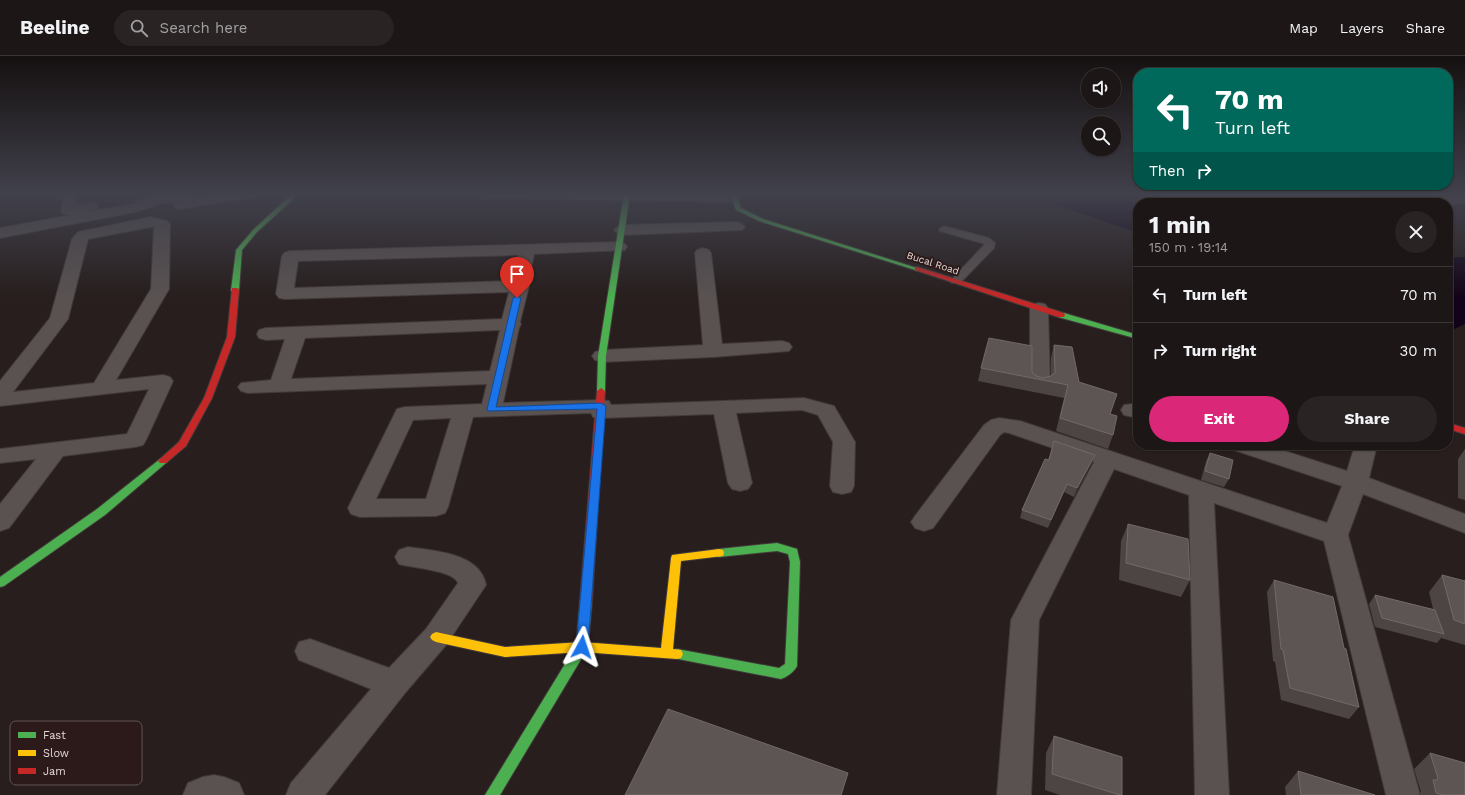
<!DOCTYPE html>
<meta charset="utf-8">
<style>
:root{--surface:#1d1616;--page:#2a2323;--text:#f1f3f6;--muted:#a09fa1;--line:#3b3535;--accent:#db2777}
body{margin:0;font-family:"Work Sans",sans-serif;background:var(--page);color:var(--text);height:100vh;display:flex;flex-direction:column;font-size:15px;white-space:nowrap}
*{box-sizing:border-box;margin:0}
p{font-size:13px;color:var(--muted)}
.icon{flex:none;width:22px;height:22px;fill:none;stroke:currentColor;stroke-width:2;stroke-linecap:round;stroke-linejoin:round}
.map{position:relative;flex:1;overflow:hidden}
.panel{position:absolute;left:1133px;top:142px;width:320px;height:252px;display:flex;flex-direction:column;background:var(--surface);border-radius:16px;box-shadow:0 1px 3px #0004,0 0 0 1px var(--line)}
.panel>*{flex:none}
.hud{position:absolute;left:1133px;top:12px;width:320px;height:122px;border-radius:16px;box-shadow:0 1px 3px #0004,0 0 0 1px var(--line);background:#00695c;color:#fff;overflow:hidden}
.tools{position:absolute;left:1081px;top:12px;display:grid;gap:8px}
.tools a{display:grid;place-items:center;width:40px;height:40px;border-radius:50%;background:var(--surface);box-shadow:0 1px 3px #0004,0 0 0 1px var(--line);font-size:20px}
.pin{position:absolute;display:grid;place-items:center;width:34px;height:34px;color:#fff;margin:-41px -17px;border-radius:50% 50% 50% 0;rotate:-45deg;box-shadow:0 0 4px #0007}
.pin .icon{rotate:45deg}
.me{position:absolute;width:44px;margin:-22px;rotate:5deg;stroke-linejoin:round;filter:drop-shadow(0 0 3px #0008)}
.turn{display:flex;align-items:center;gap:14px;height:84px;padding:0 16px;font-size:18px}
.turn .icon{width:52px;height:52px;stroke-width:2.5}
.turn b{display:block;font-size:28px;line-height:34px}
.then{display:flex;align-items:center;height:38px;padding:0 16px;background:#0003;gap:8px;font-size:15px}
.round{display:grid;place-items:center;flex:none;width:42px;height:42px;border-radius:21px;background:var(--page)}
.overview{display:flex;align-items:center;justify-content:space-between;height:68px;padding:0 16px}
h1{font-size:24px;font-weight:700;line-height:30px}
.cta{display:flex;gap:8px;margin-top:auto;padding:8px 16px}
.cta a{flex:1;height:46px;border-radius:24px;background:var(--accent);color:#fff;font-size:16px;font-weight:700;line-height:46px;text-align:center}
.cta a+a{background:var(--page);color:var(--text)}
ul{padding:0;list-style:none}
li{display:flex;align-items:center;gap:12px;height:56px;padding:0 16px;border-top:1px solid var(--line)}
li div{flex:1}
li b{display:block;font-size:15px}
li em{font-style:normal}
header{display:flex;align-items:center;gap:24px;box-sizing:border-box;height:56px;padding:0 20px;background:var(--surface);border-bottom:1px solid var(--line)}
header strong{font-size:19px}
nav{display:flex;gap:22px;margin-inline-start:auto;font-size:14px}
.search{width:280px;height:36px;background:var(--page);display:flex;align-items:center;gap:10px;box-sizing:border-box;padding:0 14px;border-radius:22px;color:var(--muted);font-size:15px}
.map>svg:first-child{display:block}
.water{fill:#13031a}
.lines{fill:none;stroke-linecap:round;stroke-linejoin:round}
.lane-casing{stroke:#423a3a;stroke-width:2}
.street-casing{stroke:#423a3a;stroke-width:2}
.fast-casing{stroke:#423a3a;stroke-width:2}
.slow-casing{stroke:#423a3a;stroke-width:2}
.jam-casing{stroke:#423a3a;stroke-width:2}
.lane{fill:#595251;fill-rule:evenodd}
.street{fill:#595251;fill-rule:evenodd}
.fast{fill:#4caf50;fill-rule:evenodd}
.slow{fill:#ffc107;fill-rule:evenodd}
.jam{fill:#c62828;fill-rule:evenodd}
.wall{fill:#4c4543}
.shaded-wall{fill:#372f2d}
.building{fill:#5d5553;stroke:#726968}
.route{fill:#1a73e8;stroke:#114b97}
.labels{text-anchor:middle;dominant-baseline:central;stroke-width:4;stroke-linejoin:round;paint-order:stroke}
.far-street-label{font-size:10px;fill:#e5d8d7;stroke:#2b1a19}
.key{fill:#2b1a19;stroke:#635352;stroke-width:1}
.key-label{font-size:11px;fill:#e5d8d7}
</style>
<header>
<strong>Beeline</strong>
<div class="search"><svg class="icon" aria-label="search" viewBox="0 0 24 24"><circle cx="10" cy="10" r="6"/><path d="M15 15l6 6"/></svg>Search here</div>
<nav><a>Map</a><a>Layers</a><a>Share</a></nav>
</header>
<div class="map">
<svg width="1465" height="739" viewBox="0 0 1465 739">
<rect width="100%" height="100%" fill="#271e1d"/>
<path class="water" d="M1025,138H1118L1138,148V177Z
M1465,201V268L1448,276V202Z"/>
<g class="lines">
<defs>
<path id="lane" d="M944,170L989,182L995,187L994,192L960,227H952L950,225L952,223L985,188L940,175L939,173Z"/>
<path id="street" d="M64,138H78L76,149L91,146L96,147L98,150L96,153C86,156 73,161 63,158L61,155Z
M166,138H201L199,141L159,148L135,156L0,182V172L132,148L151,141Z
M220,138H255L253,141L248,142L180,153L175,152L173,149L175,146L180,145Z
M482,138H735L738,139L740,142L738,145L733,146L489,142L484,141Z
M1465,139V147L1448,149V147H1421L1423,144L1428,143Z
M151,161L167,165L170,168L169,233L116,324L163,319L170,321L173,325L146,384L143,389L135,391L63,400L9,472L0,475V448L36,403L0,407V393L127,378L149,333L0,350V325L50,262L72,183L78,176ZM151,171H154L151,233L94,327L13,336L68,263L88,183Z
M737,166L742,168L745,171L742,174L622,179L617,177L614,174L617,171L622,169Z
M619,186L625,188L627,191L625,194L534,198L528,229L529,230L520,266L521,268L519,272L503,347L601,344L609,345L611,349L804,342L834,350L855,386L854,430L851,436L842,438L833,436L830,430L833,386L818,359L802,354L736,357L752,427L748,433L740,435L732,433L728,427L714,358L601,362L593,361L591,357L473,361L448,451L445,457L436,460L360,461L351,458L348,452L397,353L405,351L482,348L487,328L248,337L241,335L238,331L241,327L271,324L285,283L266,284L259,282L257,278L259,274L266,272L502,263L509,236L285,243L279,242L276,238L282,200L284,197L290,195ZM518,199L511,225L294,232L298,205ZM500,274L490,315L291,323L305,282ZM451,362L426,443H376L413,364Z
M703,192L709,194L711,197L722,288L782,285L789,287L792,291L789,295L713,301L602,306L595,304L592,300L595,296L602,294L703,289L695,197L697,194Z
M1039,247L1045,248L1048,252L1050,328L1047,332L1040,334L1033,332L1030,328V252L1033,248Z
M1132,348L1138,349V362L1124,359L1121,354L1124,349Z
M999,362L1020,365L1327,467L1342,430L1234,394L1231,389H1266L1347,415L1355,389H1377L1369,422L1465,458V477L1363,438L1348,479L1420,739H1386L1324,485L1214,447L1229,739H1195L1189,439L1114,413L1039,564L1031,739H997L1011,564L1094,406L1009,377L1004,376L1000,379L933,472L924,475L915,472L911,466L915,460L984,369L991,364Z
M408,491C435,495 480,497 486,529L446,589L405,637L325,739H286L291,727L371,633L299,604L295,595L299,586L310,583L389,612L426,573L458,527C453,514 412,512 399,508L395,501L399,494Z
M214,719L224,721L239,727L244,739H183L188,727L203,721Z"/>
<path id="fast" d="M292,138H299L257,176L242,194L239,234L238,236H232L231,234L236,194L253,174Z
M624,138H630L606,300L605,335L601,338L597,335L598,300Z
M730,138H736L741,152L763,163L920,213L917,215L915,214L759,165L736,154Z
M1058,257H1064L1138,279V283L1058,261Z
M163,402L168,405L166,407L105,459L4,530L0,531V521L97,453L160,403Z
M777,487L797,493L800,506L797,610C794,616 787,621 781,623L673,602L671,598L673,594L677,593L779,612L785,608L790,506L788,498L777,495L719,501L715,500L714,497L715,494L719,493Z
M586,541L590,542L592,545L588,591L586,595L500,739H485L576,590L580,545L582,542Z"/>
<path id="slow" d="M719,493L723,494L724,497L723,500L681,505L673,593L681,594L683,598L681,602L677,603L582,596L505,601L436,586L432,584L430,581L432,578L436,576L505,591L582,586L661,592L671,502L672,499Z"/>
<path id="jam" d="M917,211L1064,257L1065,259L1064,261H1058L915,214V212Z
M232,232H238L239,234L235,281L212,342L186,390L166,407H160L158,405L160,403L179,386L204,342L227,281Z
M601,332L605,335L592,545L590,548L586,549L582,548L580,545L597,335Z
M1448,367L1465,372V378L1448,373Z"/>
</defs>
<use href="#lane" class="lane-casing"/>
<use href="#street" class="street-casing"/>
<use href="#fast" class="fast-casing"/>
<use href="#slow" class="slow-casing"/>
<use href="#jam" class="jam-casing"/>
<use href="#lane" class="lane"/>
<use href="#street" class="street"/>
<use href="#fast" class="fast"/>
<use href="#slow" class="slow"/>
<use href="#jam" class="jam"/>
</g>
<path class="wall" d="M1141,138H1465L1393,142L1390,146L1382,147H1153Z
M1054,289L1079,326L1110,358L1113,379L1108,393L1056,375L1064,342L978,325L981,312L1036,320L1043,322L1051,320V302Z
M1054,385L1095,399L1092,407L1074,441L1064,436L1048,472L1020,462L1022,454L1048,404Z
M1465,393V444L1458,442V403Z
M1210,397L1229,423L1224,431L1201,424L1206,405Z
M1128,468L1190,524L1181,541L1119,524L1121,485Z
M1442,519L1465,525V589L1441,582L1437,587L1375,571L1369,548L1375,539L1433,553L1429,536Z
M1274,524L1344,592L1359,651L1349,663L1281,644L1275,606L1273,605L1267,536Z
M1054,680L1122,739H1060L1045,734L1046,697Z
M1430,697L1465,739H1418L1421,736L1414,713Z
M1298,715L1375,739H1286L1285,731Z"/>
<path class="shaded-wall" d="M1095,399L1092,407L1074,441L1077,432Z
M1067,428L1064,436L1048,472L1051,464Z
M848,717L846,725L842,739H841Z"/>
<path class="building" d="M1161,138H1356L1374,147H1179Z
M989,282L1032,290V316L1036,320L1043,322L1051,320L1055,316L1054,289L1072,291L1079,326L1117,338L1110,358L1117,360L1113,379L1060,362L1068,329L981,312Z
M1054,385L1095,399L1077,432L1067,428L1051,464L1022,454L1045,403L1049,404Z
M1210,397L1233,404L1229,423L1205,415Z
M1128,468L1188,483L1190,524L1126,507Z
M1442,519L1465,525V568L1454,564Z
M1274,524L1333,541L1344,592L1346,593L1359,651L1290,632L1283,594L1281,593Z
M1375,539L1435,554L1444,578L1382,562Z
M668,653L848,717L841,739H625Z
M1054,680L1122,701V739H1120L1052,718Z
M1430,697L1465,707V739H1443L1436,737L1433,724H1436L1438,722Z
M1298,715L1375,739H1301Z"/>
<linearGradient id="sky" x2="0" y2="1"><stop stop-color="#151010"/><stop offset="0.57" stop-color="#41414c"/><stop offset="1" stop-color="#41414c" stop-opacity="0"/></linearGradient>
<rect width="1465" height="242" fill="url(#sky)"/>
<path class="route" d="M517,240L521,242L496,351L601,347L606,350L588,591L586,595L582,596L577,595L576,591L597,353L488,355L487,354L513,242Z"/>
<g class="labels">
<g class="far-street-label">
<text transform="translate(933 207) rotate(18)">Bucal Road</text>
</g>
</g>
<rect x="10" y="665" width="132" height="64" rx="6" class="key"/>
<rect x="18" y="676" width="18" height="6" fill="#4caf50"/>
<rect x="18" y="694" width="18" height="6" fill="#ffc107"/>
<rect x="18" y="712" width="18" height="6" fill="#c62828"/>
<g class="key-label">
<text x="43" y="683">Fast</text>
<text x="43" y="701">Slow</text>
<text x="43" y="719">Jam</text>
</g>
</svg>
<div class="tools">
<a><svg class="icon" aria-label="sound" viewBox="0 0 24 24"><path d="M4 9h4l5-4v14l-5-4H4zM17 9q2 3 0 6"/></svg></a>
<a><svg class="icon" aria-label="search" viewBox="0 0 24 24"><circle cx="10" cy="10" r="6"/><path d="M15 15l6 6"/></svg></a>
</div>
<div class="pin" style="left:517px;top:242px;background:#d93025"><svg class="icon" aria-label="arrive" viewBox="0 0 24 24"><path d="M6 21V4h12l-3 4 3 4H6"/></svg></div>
<svg class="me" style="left:582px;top:591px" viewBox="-20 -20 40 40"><path d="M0-17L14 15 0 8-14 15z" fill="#1a73e8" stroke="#fff" stroke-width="4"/></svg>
<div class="hud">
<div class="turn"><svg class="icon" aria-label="left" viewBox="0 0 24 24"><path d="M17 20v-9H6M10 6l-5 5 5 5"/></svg><div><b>70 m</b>Turn left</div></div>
<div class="then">Then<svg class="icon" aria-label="right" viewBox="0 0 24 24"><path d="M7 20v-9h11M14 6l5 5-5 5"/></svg></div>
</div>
<section class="panel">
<div class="overview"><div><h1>1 min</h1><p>150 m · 19:14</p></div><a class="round"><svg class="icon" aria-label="close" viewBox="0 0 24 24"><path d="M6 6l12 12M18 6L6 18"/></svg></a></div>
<ul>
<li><svg class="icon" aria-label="left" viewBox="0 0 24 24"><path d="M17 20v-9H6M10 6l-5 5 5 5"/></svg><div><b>Turn left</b></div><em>70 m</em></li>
<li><svg class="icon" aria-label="right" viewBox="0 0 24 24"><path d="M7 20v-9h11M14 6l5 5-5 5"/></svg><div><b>Turn right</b></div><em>30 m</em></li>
</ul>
<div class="cta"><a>Exit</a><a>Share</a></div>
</section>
</div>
